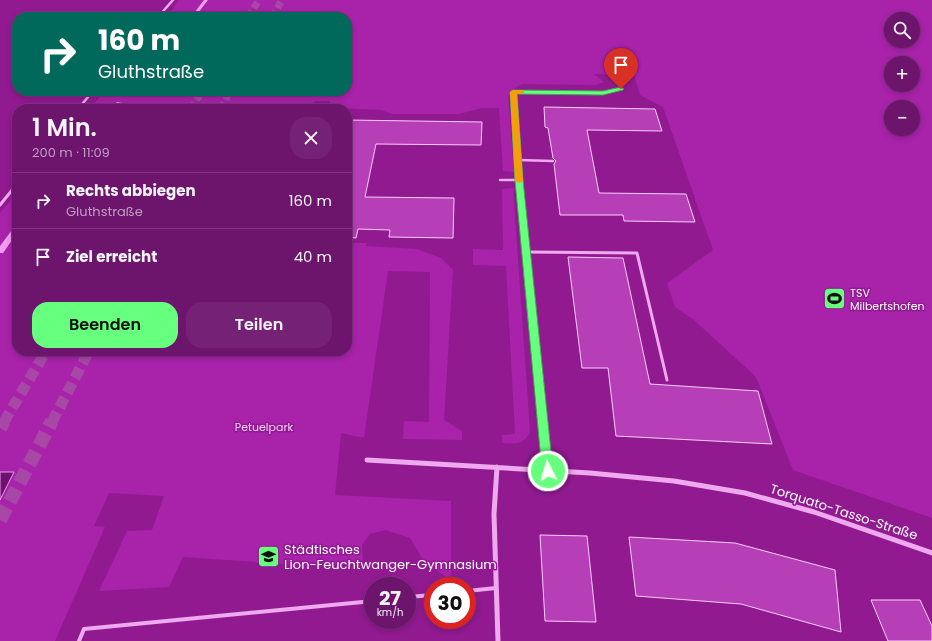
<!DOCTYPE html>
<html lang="de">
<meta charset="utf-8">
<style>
:root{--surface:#6d146d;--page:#752175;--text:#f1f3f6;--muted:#bf9ec2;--line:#7f3380;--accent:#67ff7e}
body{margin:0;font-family:Poppins,sans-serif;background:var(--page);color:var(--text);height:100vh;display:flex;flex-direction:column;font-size:15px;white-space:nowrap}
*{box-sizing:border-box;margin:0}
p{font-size:13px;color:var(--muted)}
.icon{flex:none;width:22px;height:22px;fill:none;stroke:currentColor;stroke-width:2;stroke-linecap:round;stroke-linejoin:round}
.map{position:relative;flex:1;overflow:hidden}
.sheet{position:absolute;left:12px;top:104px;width:340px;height:252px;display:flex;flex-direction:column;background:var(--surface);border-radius:16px;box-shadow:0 2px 6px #0003,0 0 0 1px var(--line)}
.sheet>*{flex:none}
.banner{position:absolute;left:12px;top:12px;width:340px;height:84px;border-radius:16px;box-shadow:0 2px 6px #0003,0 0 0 1px var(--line);background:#00695c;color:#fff;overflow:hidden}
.tools{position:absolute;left:884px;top:12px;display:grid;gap:8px}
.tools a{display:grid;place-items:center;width:36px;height:36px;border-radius:50%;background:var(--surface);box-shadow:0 2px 6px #0003,0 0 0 1px var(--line);font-size:20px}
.speed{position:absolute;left:364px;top:577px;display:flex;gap:8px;font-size:20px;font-weight:700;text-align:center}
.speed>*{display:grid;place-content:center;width:52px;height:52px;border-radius:50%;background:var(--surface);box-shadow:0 2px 6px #0003,0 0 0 1px var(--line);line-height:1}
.speed small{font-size:10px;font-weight:400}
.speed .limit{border:6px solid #d22;background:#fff;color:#111}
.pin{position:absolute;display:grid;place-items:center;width:34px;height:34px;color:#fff;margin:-41px -17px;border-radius:50% 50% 50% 0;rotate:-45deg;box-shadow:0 0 4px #0007}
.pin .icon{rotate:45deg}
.me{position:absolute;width:44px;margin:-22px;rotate:355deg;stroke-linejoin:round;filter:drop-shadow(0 0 3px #0008)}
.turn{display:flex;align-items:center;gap:14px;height:84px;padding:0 20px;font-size:18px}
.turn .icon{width:52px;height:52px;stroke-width:2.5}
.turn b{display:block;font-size:28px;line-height:34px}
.round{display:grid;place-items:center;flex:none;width:42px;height:42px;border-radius:16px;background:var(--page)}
.overview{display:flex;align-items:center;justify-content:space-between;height:68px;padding:0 20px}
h1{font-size:24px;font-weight:600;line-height:30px}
.cta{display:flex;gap:8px;margin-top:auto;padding:8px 20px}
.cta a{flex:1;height:46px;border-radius:16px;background:var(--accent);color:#111;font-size:16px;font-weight:600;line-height:46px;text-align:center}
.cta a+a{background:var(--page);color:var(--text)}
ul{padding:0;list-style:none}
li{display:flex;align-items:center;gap:12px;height:56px;padding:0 20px;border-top:1px solid var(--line)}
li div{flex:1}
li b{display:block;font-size:15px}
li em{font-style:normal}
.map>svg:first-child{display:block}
.green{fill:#a922aa;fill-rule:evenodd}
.water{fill:#6f116e;stroke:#ef9cf1}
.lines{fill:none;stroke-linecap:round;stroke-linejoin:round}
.stream{fill:#ef9cf1;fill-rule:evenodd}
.building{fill:#b63eb7;stroke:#facffb}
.trunk-tunnel-far2{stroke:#a748a7;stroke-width:7;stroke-dasharray:7 3.5;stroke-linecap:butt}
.trunk-tunnel-far1{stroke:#a748a7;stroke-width:11;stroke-dasharray:11 5.5;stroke-linecap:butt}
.trunk-tunnel{stroke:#a748a7;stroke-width:14;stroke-dasharray:14 7;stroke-linecap:butt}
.service-far2{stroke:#eea9ef;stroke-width:2.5}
.service-far1{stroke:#eea9ef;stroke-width:3}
.service{stroke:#eea9ef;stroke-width:4}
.minor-far3{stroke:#eea9ef;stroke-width:2.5}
.minor-far2{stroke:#eea9ef;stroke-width:3}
.minor-far1{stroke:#eea9ef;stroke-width:4}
.minor{stroke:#eea9ef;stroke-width:5}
.route{fill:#67ff7e;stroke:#43a652}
.slow{fill:#f59e0b}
.labels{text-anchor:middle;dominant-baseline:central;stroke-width:3;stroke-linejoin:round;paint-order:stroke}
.poi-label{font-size:11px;fill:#fff;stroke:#911a91;text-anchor:start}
.park-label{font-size:11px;fill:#facffb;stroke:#911a91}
.near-street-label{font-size:13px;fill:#fff;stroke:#911a91}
.near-poi-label{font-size:13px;fill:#fff;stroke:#911a91;text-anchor:start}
</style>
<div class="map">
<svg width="932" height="641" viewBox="0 0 932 641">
<rect width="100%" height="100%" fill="#911a91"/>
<path class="green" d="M179,0H932V518L793,470L756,377L694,320L675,307L667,283L713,250L663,107L640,95L634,75L594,74L604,82L595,85L522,84L515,88L508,96L514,172L503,171L499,108H482L459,114H392L381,110L335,108L329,101H315L308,109H85L88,104H94L105,91H347V17H167ZM891,19H913V41H891ZM891,63H913V85H891ZM891,107H913V129H891Z
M513,188L530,431C524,446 516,443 502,443V435L515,434L506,266L473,265V249L503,250L502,189Z
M17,193V351H347V243H366V246L417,249L441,258L453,270L444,420L462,431V440L403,439L404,421L429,422L430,272L388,271L364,438L341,433L335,495L451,501V581L424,561L410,538L386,530L370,534L362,545L363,563L313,566L183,557L169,587L99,591L127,531L152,530L164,496L109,493L94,526L105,527L55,641H0V213Z"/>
<path class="water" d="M0,472H14L0,500Z"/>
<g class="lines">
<path class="stream" d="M204,0H208L195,17H191Z
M117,102L122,103L116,109H110Z
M15,226H17V233L3,253H0V246Z"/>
</g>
<path class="building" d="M544,107L655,109L662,131L587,130L599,193L686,194L695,222L624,221L623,215H560L554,164L556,161L553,158L548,128L545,127Z
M347,120L482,122L481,145L376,144L365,197L454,198L453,238L389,237L390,230L358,229L356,238L347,237Z
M568,257L623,258L650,384L758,391L772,444L616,436L608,368H582Z
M540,535L587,536L596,622L545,621Z
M629,537L735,543L835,570L841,632L741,604L636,596Z
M871,600H920L932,626V641H888Z"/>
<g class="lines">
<path class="trunk-tunnel-far2" d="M248,17L259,0
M272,17L282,0
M191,109L202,91
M221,109L230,91"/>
<path class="trunk-tunnel-far1" d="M4,422L46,351
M52,422L89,351"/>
<path class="trunk-tunnel" d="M0,428L4,421
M0,520L52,421"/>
<path class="service-far2" d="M518,160L553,161
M500,180H519"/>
<path class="service-far1" d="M527,252L637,253L667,380"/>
<path class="service" d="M467,591L496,588
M407,597L433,595
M79,641L84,629L373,601"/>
<path class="minor-far3" d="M158,17L173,0
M78,109L93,91
M514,110L513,92L603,93L621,89"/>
<path class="minor-far2" d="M514,109L526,248
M0,205L17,184"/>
<path class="minor-far1" d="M526,247L543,422"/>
<path class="minor" d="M543,421L548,471
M367,460L590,473L674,481L745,493L814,512L932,553
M497,467L494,514L498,641"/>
</g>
<path class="route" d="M621,87L624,89L623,90L603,95L517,94L523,180L553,471L552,474L548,476L544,474L542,471L515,180L510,92L513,90L603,91Z"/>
<path class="slow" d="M522,90L524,91V93L517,94L523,181L519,183L515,181L510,92L513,90Z"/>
<defs>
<symbol id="stadium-square" viewBox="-11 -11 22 22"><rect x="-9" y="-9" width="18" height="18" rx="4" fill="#67ff7e" stroke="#911a91"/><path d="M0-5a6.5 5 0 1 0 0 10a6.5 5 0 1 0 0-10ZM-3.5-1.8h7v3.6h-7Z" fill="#111"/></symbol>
<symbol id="school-square" viewBox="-11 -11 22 22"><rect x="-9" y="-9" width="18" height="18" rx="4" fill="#67ff7e" stroke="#911a91"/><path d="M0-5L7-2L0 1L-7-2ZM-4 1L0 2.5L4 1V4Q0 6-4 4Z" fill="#111"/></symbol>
</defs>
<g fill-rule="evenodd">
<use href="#stadium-square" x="822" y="286" width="25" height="25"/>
<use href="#school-square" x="256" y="544" width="25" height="25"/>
</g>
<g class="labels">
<g class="poi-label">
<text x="850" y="293">TSV<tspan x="850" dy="13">Milbertshofen</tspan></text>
</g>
<g class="park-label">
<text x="264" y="427">Petuelpark</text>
</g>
<g class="near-street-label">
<text transform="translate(844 512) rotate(18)">Torquato-Tasso-Straße</text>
</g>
<g class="near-poi-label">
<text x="284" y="549">Städtisches<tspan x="284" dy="15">Lion-Feuchtwanger-Gymnasium</tspan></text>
</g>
</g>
</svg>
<div class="tools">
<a><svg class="icon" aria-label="search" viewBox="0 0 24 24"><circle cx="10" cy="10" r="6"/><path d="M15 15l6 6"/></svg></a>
<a>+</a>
<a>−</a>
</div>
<div class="speed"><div>27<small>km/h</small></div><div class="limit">30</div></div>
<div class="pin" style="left:621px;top:89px;background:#d93025"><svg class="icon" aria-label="arrive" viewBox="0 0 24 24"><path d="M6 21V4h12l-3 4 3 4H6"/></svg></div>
<svg class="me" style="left:548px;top:471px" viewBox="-20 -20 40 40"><circle r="17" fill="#67ff7e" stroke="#fff" stroke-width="3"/><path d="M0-11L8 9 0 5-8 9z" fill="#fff"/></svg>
<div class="banner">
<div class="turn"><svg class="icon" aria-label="right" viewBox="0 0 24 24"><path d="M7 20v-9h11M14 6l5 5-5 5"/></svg><div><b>160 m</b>Gluthstraße</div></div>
</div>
<section class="sheet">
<div class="overview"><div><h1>1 Min.</h1><p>200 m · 11:09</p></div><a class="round"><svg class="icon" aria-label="close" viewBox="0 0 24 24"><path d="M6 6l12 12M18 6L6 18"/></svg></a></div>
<ul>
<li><svg class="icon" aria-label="right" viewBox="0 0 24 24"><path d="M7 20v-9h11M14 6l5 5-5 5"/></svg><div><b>Rechts abbiegen</b><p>Gluthstraße</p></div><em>160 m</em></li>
<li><svg class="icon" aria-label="arrive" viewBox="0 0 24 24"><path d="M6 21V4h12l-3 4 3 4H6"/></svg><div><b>Ziel erreicht</b></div><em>40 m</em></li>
</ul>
<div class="cta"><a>Beenden</a><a>Teilen</a></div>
</section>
</div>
